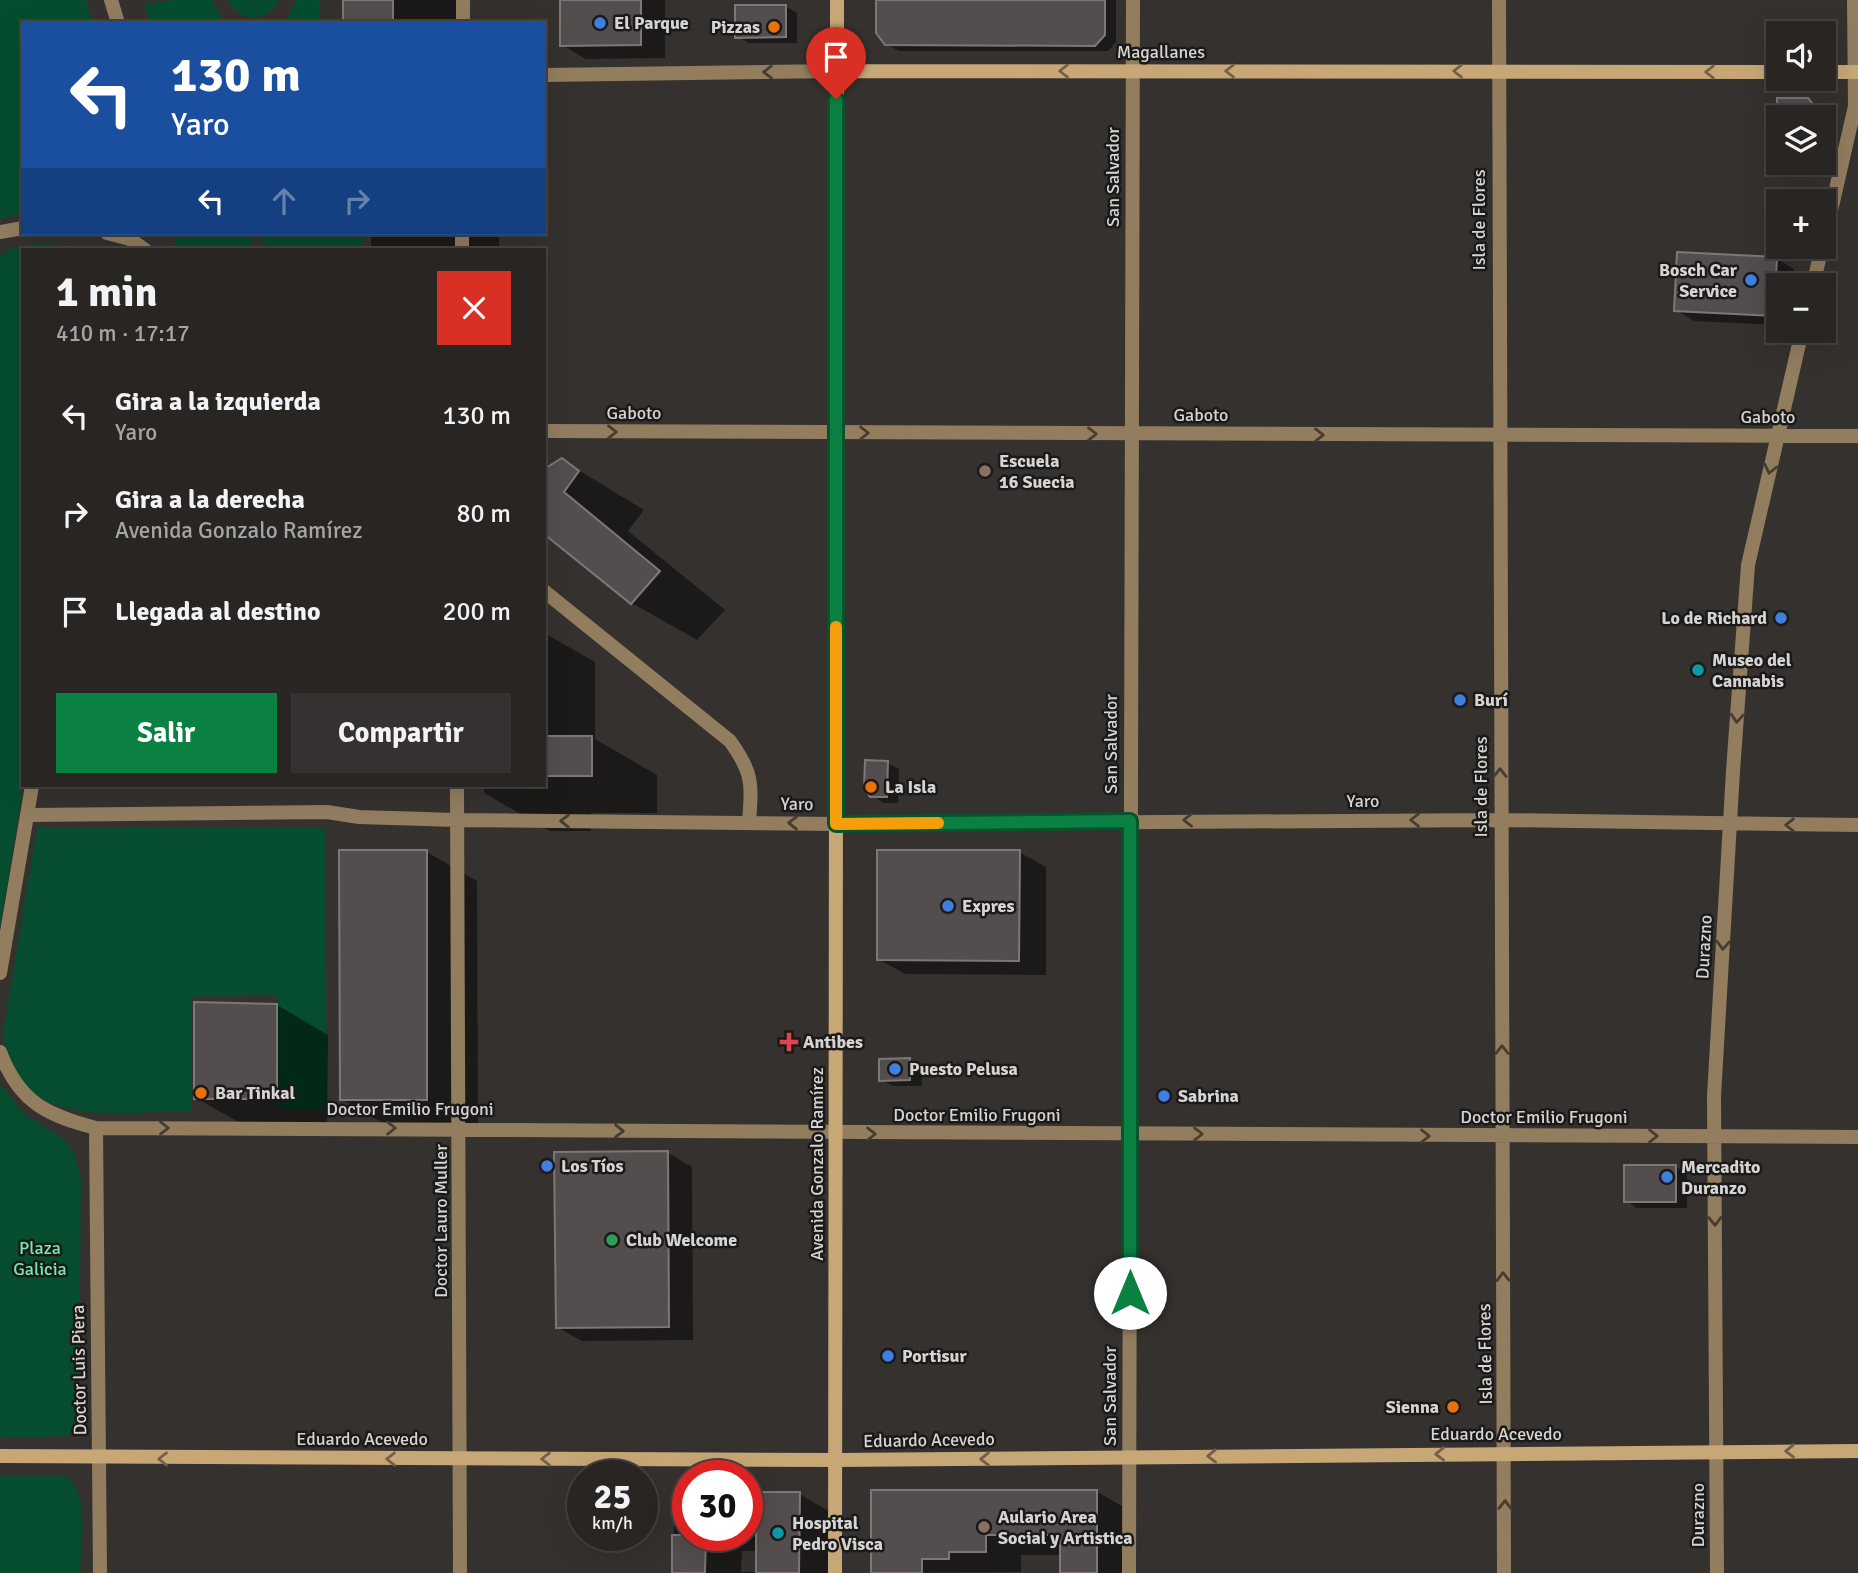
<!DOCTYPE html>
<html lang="es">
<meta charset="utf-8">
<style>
:root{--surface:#282523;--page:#343130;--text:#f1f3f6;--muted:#a5a5a6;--line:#444241;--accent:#0b8043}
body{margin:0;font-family:Signika,sans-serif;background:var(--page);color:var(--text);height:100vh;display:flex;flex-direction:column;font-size:26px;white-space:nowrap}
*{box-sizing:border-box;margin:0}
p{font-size:23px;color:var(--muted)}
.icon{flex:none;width:38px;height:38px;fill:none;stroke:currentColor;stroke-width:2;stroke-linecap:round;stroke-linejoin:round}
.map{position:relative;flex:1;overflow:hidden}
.sheet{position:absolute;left:21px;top:248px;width:525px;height:539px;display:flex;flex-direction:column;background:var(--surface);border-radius:0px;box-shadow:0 7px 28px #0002,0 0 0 2px var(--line)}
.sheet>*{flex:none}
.hud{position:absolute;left:21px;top:21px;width:525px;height:214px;border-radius:0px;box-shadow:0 7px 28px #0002,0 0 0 2px var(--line);background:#1a4fa0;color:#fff;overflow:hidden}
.tools{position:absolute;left:1766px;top:21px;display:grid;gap:14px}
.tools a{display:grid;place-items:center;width:70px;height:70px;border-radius:0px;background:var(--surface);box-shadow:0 7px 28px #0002,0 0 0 2px var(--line);font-size:35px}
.speed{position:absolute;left:567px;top:1460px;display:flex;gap:14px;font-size:35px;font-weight:700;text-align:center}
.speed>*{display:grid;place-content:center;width:91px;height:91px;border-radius:50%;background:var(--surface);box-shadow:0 7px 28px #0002,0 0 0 2px var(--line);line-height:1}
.speed small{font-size:18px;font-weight:400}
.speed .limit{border:10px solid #d22;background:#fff;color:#111}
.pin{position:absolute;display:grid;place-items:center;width:60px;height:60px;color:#fff;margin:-72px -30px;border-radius:50% 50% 50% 0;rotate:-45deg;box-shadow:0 0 7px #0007}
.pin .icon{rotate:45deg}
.me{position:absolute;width:77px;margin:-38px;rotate:0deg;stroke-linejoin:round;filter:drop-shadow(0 0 5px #0008)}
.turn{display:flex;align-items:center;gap:24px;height:147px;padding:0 35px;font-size:32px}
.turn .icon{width:91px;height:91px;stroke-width:2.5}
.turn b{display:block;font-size:49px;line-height:60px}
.lanes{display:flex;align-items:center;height:66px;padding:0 35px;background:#0003;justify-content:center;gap:35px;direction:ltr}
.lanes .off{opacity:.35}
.round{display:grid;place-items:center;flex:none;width:74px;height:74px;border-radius:0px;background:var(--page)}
.overview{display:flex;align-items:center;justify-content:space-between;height:119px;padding:0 35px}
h1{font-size:42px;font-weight:700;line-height:52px}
.cta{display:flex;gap:14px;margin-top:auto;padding:14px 35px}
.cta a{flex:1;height:80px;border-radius:0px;background:var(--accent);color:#fff;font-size:28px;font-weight:700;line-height:80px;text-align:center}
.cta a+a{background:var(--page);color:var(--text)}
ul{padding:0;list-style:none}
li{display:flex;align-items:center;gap:21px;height:98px;padding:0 35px}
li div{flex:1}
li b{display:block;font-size:26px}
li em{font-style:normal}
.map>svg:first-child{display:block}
.green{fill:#054d2e}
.shadow{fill:#0007;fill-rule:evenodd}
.building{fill:#534e4d;stroke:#7d7877;stroke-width:2}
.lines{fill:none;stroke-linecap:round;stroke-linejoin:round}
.street{stroke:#927d5f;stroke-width:14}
.secondary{stroke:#c8a776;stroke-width:14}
.oneway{stroke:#726048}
.oneway2{stroke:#453d32}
.route-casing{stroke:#07532c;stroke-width:18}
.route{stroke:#0b8043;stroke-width:12}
.slow{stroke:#f59e0b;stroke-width:12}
.shop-dot{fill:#3f7fe0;stroke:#1b1a19;stroke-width:2.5}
.food-dot{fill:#e8710a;stroke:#1b1a19;stroke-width:2.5}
.education-dot{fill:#8d6e63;stroke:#1b1a19;stroke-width:2.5}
.culture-dot{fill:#0f9aa8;stroke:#1b1a19;stroke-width:2.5}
.health-dot{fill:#e0444e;stroke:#1b1a19;stroke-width:2.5}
.leisure-dot{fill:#2e9e5b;stroke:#1b1a19;stroke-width:2.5}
.labels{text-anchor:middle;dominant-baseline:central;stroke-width:5;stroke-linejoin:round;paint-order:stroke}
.poi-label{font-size:18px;font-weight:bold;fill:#d6d4d3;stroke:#1b1a19;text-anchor:start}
.street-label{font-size:18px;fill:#d6d4d3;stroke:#1b1a19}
.park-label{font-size:18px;fill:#73ebab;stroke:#1b1a19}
</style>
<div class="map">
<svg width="1858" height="1573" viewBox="0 0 1858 1573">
<rect width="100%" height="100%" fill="#35312f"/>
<path class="green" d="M0,0H86L93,23H23V213L0,219Z
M174,0H212L224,23H150L145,4Z
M227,0H279C266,23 241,23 227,0Z
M296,0H319V23H285Z
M180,233H245L258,250H181L174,243Z
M255,233H363L362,250H269Z
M38,243L68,246L76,250H23L21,801L0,927V256L12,248Z
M325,827L327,1110H279L277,995L192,997V1111C120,1111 13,1134 3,1032L37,828Z
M0,1084L24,1114L65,1140L75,1156L81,1178L79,1421L73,1433L66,1436L0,1438Z
M62,1475C91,1484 81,1548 80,1573H0V1476Z"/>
<path class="shadow" d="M345,0H460L465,23H349L345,20Z
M562,0H665V58L586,59L562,45Z
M877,0H1116V42L1108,51H899L886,44Z
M785,6L797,13V43H749L737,37Z
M1807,99L1820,107L1830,119L1824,153V117H1779V100Z
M371,233H499V250H371Z
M1776,258L1794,269V285H1778V325L1694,321L1676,310Z
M562,460L644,510L628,531L725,610L697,640L632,603L544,532V462L552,466Z
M544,633L595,662V739L657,775V813H591V831H550L484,793V786H544Z
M887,763L899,769L898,803H884L872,796Z
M427,852L477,881L478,1128H392L341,1099Z
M1019,852L1046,867V975L905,974L878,959Z
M277,1005L328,1035L327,1127H247L196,1098Z
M909,1060L921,1067L922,1086H893L881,1080Z
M668,1153L692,1167L693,1340L582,1341L557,1327Z
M1676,1167L1687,1174V1208H1637L1626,1201Z
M1096,1491L1132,1512V1573H1062V1555H1021V1572L874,1573Z
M674,1493H688V1535H747V1493L799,1494L836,1515L835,1573H674ZM742,1551H758V1572H741Z"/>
<path class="building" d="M343,0H393V21H343Z
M560,0H641V45L560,46Z
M876,0H1105V35L1095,46L885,45L876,33Z
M735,5H786V37L735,38Z
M1777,98H1808L1824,117H1777Z
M1677,252L1777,257L1774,316L1674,311Z
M562,458L579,471L564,492L660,571L631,604L544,534V469Z
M544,736H592V776H544Z
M865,760L888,761L887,797H870L864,787Z
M339,850H427V1100H340Z
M877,850H1020L1019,961L877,960Z
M194,1002L277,1004V1099H194Z
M910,1058V1080L879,1081V1059Z
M668,1151L669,1327L556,1328L554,1152Z
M1624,1165H1676V1202H1624Z
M871,1490H1097V1573H1060V1535H986V1552H949V1559H922V1573H871Z
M747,1492H800L799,1573H756V1531H747Z
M672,1535H706L705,1573H672Z"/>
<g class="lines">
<path class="street" d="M111,0L118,23
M1499,0L1504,1573
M463,23V0
M544,75L836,71
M0,232L23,228
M107,233L130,239L145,250
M1824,241L1855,106L1854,0
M462,250V233
M1813,285L1822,247
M544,431L1858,436
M544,591L730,741C753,773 752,783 749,822
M457,786L460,1573
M29,815L327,812L359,817L457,820L836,824L1499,820L1858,825
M0,973L32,786
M0,1052C19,1102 46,1115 96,1128L1858,1137
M96,1128L100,1573
M1129,1573L1133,0
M1717,1573L1714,1096L1733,771L1748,565L1802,331"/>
<path class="secondary" d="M836,71L1778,72
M1824,72H1858
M0,1456L835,1460L1858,1451
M835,1573L837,0"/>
</g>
<defs><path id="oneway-chevron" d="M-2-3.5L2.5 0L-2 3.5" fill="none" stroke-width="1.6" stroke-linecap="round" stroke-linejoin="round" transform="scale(1.75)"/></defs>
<g class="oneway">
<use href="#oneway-chevron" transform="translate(1064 71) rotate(180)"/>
<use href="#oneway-chevron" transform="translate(1230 71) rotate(-180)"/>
<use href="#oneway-chevron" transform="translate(1458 71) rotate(-180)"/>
<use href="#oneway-chevron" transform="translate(1710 72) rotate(-180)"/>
<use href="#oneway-chevron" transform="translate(1790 1451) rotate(179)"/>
<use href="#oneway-chevron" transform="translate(1440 1454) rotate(179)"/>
<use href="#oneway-chevron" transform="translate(1212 1456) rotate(179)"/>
<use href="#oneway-chevron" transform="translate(163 1459) rotate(180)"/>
<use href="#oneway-chevron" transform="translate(391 1459) rotate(180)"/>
<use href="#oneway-chevron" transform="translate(546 1459) rotate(-180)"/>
<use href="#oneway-chevron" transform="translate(985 1459) rotate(179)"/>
</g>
<g class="oneway2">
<use href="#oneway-chevron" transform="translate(768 72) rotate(179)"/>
<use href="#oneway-chevron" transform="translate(612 432)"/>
<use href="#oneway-chevron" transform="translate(864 433)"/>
<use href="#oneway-chevron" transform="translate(1092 434)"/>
<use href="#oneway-chevron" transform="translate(1319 435)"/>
<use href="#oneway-chevron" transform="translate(1770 469) rotate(103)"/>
<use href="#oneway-chevron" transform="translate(1737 718) rotate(94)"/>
<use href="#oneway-chevron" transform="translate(1500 773) rotate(-90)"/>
<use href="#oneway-chevron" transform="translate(1188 820) rotate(180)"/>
<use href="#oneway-chevron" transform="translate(1415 820) rotate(180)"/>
<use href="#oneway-chevron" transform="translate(565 821) rotate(-179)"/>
<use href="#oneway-chevron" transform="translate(793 823) rotate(-179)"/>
<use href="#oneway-chevron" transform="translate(1790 825) rotate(-180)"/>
<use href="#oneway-chevron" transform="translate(1723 945) rotate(93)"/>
<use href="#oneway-chevron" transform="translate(1502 1050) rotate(-90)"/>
<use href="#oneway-chevron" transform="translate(164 1128)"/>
<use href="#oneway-chevron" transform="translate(391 1128)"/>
<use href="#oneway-chevron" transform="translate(619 1131) rotate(1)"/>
<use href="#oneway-chevron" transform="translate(871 1134)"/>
<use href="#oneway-chevron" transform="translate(1198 1134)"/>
<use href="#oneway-chevron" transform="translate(1425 1136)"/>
<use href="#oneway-chevron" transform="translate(1653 1136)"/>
<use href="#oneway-chevron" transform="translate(1715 1221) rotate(89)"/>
<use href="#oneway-chevron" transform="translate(1503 1277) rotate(-91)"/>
<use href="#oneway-chevron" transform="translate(1505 1505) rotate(-89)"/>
</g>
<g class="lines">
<defs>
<path id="route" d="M836,99V824L1130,821V1293"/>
</defs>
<use href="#route" class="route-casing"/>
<use href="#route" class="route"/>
<path class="slow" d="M836,627V824L938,823"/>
</g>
<g class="shop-dot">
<circle cx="600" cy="23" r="7"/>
<circle cx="1751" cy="280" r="7"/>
<circle cx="1781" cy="618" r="7"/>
<circle cx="1460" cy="700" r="7"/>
<circle cx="948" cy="906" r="7"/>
<circle cx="895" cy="1069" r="7"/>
<circle cx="1164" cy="1096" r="7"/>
<circle cx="547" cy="1166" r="7"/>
<circle cx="1667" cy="1177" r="7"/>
<circle cx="888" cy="1356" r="7"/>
</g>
<g class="food-dot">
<circle cx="774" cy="27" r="7"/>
<circle cx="871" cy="787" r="7"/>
<circle cx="201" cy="1093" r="7"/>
<circle cx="1453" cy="1407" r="7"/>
</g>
<g class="education-dot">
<circle cx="985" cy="471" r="7"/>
<circle cx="984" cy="1527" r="7"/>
</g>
<g class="culture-dot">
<circle cx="1698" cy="670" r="7"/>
<circle cx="778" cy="1533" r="7"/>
</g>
<path class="health-dot" d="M785.5 1031.5h7v7h7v7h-7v7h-7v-7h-7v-7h7z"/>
<circle class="leisure-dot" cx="612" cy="1240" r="7"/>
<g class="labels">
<g class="poi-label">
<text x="614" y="23">El Parque</text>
<text x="760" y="27" text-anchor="end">Pizzas</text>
<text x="1737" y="270" text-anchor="end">Bosch Car<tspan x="1737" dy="21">Service</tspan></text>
<text x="999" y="461">Escuela<tspan x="999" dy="21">16 Suecia</tspan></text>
<text x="1767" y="618" text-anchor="end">Lo de Richard</text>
<text x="1712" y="660">Museo del<tspan x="1712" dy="21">Cannabis</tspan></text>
<text x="1474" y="700">Burí</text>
<text x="885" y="787">La Isla</text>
<text x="962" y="906">Expres</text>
<text x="803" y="1042">Antibes</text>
<text x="909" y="1069">Puesto Pelusa</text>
<text x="215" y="1093">Bar Tinkal</text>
<text x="1178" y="1096">Sabrina</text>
<text x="561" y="1166">Los Tíos</text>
<text x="1681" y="1167">Mercadito<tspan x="1681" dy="21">Duranzo</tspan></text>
<text x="626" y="1240">Club Welcome</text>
<text x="902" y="1356">Portisur</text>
<text x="1439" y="1407" text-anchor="end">Sienna</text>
<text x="998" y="1517">Aulario Area<tspan x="998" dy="21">Social y Artistica</tspan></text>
<text x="792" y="1523">Hospital<tspan x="792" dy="21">Pedro Visca</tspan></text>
</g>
<g class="street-label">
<text x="1161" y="52">Magallanes</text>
<text transform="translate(1113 177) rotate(-90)">San Salvador</text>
<text transform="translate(1479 220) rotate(-90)">Isla de Flores</text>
<text x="634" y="413">Gaboto</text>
<text x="1201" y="415">Gaboto</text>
<text x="1768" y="417">Gaboto</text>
<text transform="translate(1111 744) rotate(-90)">San Salvador</text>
<text transform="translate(1481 787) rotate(-90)">Isla de Flores</text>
<text x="1363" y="801">Yaro</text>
<text transform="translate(797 804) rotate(1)">Yaro</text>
<text transform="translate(1704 947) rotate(-87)">Durazno</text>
<text x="410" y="1109">Doctor Emilio Frugoni</text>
<text x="977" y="1115">Doctor Emilio Frugoni</text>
<text x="1544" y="1117">Doctor Emilio Frugoni</text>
<text transform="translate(817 1164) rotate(-90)">Avenida Gonzalo Ramírez</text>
<text transform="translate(441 1221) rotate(-90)">Doctor Lauro Muller</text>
<text transform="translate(1485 1354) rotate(-91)">Isla de Flores</text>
<text transform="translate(79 1370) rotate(-91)">Doctor Luis Piera</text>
<text transform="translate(1110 1396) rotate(-90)">San Salvador</text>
<text x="1496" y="1434">Eduardo Acevedo</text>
<text x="362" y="1439">Eduardo Acevedo</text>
<text transform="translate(929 1440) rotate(-1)">Eduardo Acevedo</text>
<text transform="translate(1698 1515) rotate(-90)">Durazno</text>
</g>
<g class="park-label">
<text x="40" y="1248">Plaza<tspan x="40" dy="21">Galicia</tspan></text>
</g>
</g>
</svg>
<div class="tools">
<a><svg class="icon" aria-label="sound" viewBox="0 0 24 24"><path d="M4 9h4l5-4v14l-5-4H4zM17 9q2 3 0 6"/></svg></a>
<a><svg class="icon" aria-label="layers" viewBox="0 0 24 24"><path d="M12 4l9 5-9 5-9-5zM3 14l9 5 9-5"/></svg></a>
<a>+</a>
<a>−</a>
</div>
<div class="speed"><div>25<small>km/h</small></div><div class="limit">30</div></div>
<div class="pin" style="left:836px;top:99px;background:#d93025"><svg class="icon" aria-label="arrive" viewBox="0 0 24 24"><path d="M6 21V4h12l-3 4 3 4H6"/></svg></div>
<svg class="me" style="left:1130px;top:1293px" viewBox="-20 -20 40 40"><circle r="19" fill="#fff"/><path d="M0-13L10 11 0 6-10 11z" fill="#0b8043"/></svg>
<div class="hud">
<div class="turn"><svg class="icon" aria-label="left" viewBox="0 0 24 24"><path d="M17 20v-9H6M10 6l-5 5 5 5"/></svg><div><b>130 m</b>Yaro</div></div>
<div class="lanes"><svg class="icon" aria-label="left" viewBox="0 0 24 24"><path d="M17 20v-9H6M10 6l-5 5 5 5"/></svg><svg class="icon off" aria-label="ahead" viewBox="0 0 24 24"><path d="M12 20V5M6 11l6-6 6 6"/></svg><svg class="icon off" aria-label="right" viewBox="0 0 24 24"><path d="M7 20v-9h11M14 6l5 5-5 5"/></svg></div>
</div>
<section class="sheet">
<div class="overview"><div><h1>1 min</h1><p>410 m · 17:17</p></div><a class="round" style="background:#d93025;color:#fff"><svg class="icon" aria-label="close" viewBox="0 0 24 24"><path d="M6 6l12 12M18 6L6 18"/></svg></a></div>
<ul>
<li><svg class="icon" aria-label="left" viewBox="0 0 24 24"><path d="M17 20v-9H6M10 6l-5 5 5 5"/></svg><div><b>Gira a la izquierda</b><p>Yaro</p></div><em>130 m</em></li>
<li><svg class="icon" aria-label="right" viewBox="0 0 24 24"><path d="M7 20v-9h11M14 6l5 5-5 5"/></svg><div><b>Gira a la derecha</b><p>Avenida Gonzalo Ramírez</p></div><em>80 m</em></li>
<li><svg class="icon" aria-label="arrive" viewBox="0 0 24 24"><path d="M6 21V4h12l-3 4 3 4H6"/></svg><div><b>Llegada al destino</b></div><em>200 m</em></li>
</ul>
<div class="cta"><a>Salir</a><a>Compartir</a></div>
</section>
</div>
